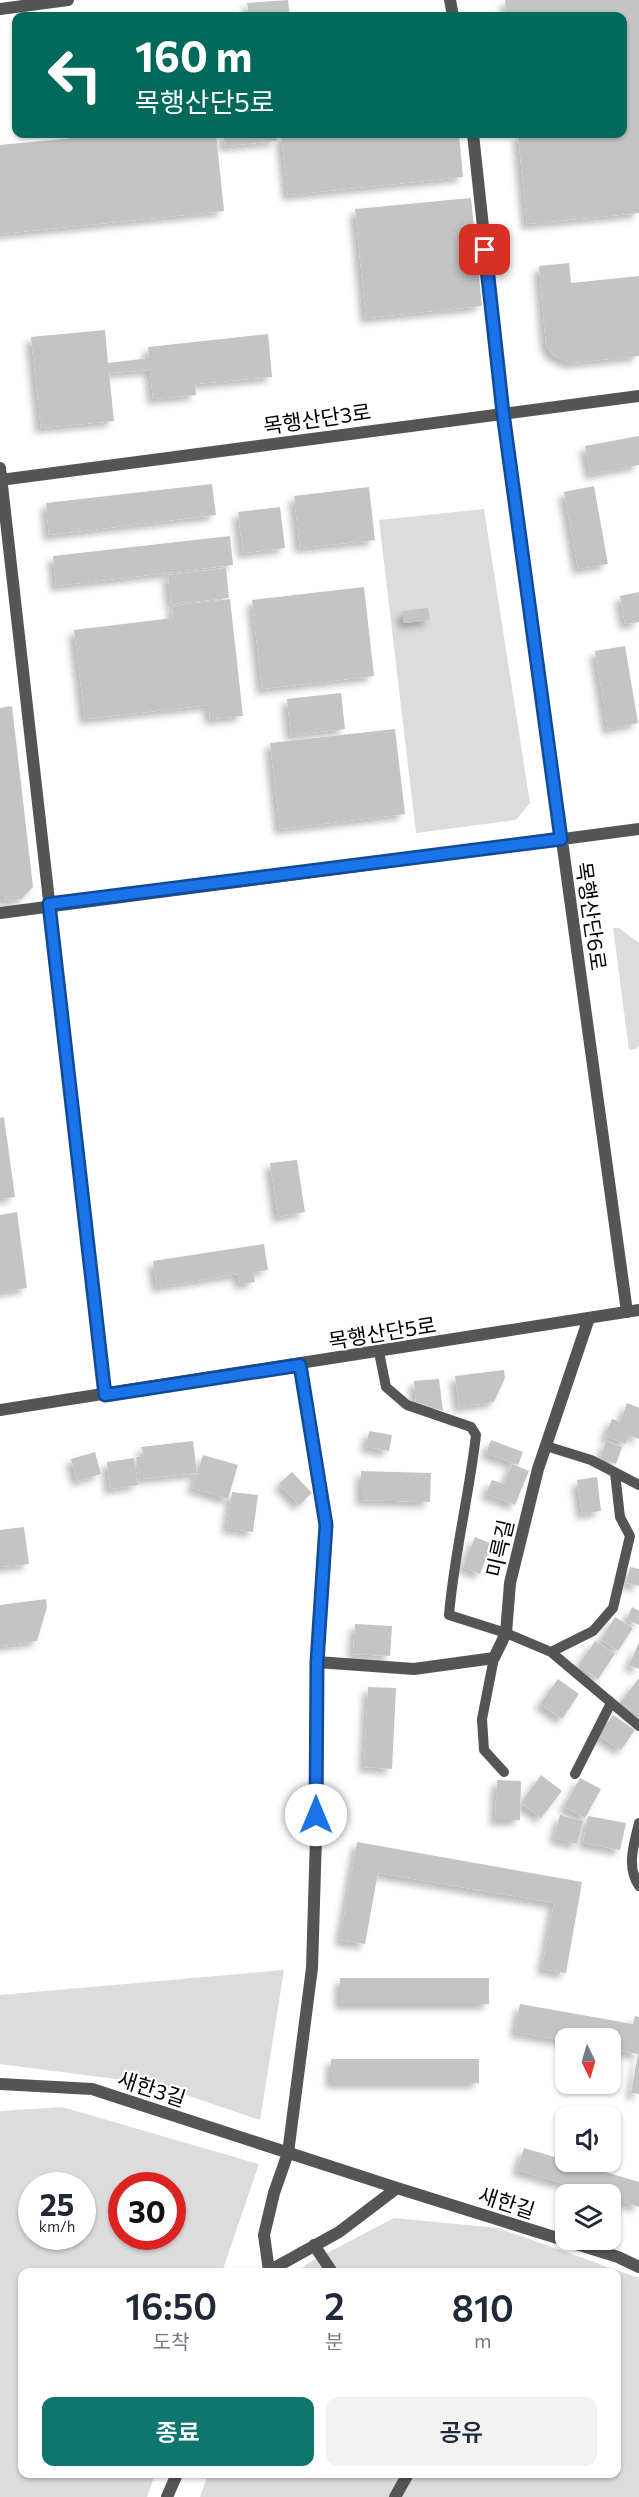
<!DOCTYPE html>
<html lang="ko">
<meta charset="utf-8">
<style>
:root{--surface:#fff;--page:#f2f2f3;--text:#1f2937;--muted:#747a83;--accent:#0f766e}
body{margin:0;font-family:Commissioner,"Noto Sans KR",sans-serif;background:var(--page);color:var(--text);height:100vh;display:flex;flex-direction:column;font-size:22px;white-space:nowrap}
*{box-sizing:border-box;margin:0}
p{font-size:20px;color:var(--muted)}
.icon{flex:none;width:33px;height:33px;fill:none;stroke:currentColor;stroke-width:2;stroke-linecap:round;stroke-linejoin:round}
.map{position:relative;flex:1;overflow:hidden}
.side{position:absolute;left:18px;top:2268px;width:603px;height:210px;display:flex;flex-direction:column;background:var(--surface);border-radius:12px;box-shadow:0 2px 4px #0004}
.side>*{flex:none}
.banner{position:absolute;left:12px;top:12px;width:615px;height:126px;border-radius:12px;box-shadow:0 2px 4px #0004;background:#00695c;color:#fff;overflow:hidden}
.needle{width:39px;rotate:175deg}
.controls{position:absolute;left:555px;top:2028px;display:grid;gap:12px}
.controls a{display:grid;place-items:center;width:66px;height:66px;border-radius:12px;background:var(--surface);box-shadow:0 2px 4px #0004;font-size:30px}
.speed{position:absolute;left:18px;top:2172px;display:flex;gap:12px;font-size:30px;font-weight:700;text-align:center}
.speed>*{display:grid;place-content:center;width:78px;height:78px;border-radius:50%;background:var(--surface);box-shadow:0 2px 4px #0004;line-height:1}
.speed small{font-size:15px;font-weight:400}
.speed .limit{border:9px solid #d22;background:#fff;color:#111}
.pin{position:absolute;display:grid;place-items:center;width:51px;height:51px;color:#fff;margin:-26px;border-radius:12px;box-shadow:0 3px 9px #0006}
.me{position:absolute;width:66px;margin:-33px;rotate:0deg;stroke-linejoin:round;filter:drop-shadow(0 0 4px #0008)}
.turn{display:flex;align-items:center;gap:21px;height:126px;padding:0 24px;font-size:27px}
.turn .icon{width:78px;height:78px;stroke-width:2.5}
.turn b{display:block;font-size:42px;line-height:51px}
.eta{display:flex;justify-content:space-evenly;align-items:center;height:102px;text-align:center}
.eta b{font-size:36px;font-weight:600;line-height:42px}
.cta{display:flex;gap:12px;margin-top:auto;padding:12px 24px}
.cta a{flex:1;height:69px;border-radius:12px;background:var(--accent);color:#fff;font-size:24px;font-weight:600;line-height:69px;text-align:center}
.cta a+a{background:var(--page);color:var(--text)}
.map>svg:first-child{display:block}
.green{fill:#dcdcdc;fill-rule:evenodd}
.building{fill:#c4c4c4;filter:url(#shadow)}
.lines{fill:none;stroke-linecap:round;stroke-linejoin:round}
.service{stroke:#555;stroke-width:10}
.minor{stroke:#555;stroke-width:12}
.tertiary{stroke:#555;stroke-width:12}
.route-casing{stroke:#114b97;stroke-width:15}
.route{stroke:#1a73e8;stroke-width:10}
.labels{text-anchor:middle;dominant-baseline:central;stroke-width:4.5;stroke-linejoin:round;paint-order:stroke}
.street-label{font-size:21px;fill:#000;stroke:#fff}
</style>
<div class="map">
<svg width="639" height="2497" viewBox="0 0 639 2497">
<defs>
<filter id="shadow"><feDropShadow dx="-5.5" dy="5.5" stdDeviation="3" flood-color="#0004"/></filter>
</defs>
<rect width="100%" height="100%" fill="#fff"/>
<path class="green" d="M484,509L530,803L516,820L416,833L379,520Z
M613,928H619L639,943V1045L636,1049L629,1050Z
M284,1970L260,2120L154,2084L0,2064V1995Z
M62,2107L259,2164L222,2272H22V2474H155L147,2497H0V2111ZM32,2186H82V2236H32ZM122,2186H172V2236H122Z
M394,2218L498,2228L639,2278V2497H200L208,2474H616V2272H298L308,2263Z"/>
<path class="building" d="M288,0L290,16H249L247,3Z
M505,0H639V213L527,224L518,134H622V16H506Z
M116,134H216L224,211L0,234V145Z
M223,134H276L277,141L225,146Z
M281,134H459L463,177L288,195Z
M471,198L482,306L366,318L355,209Z
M569,263L571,283L639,276V356L570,363L554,356L546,345L539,266Z
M105,330L108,363L149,358L148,347L268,334L272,377L195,384L196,395L153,399L150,370L109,373L114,421L41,428L31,337Z
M639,436V465L590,474L585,446Z
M212,484L216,515L49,535L46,503Z
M594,486L608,564L578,569L564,492Z
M369,487L375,540L300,548L294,496Z
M280,507L285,548L243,553L238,512Z
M230,536L233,565L56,586L53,556Z
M226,568L229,598L171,604L168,575Z
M364,587L374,676L262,689L252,600Z
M639,592V622L625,624L620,596Z
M230,599L243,716L210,719L209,705L85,719L74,630L173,618L172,606Z
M428,608L430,620L404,623L403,611Z
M625,646L638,723L608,729L595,651Z
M341,693L345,729L291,735L287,699Z
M12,706L33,887L21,899L5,901L4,896H0V708Z
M395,729L405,814L280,829L270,743Z
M4,1117L15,1197L0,1199V1118Z
M297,1160L305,1212L278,1217L270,1163Z
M17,1212L27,1288L0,1292V1215Z
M264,1244L268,1270L253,1272L255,1282L240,1284L238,1274L157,1287L153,1261Z
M504,1370L505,1378L494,1402L459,1407L455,1376Z
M439,1379L443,1411L416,1402L414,1381Z
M627,1403L639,1408V1439L629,1435L626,1444L605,1436L612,1419L620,1422Z
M369,1431L392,1435L389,1451L366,1447Z
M491,1440L523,1452L518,1465L486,1453Z
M193,1441L197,1473L203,1455L238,1465L228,1499L192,1488L197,1473L140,1479L136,1457L144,1456L141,1447Z
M606,1441L622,1447L616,1464L600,1458Z
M95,1452L101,1474L77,1481L71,1459Z
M134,1458L138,1485L110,1489L107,1462Z
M512,1464L529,1471L515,1505L486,1494L492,1480L504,1484Z
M361,1471L431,1473L430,1502L361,1500Z
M292,1472L312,1493L299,1505L279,1484Z
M597,1477L601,1511L582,1514L577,1480Z
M232,1492L258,1495L253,1532L227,1528Z
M24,1527L29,1564L0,1567V1530Z
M475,1537L492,1544L480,1574L463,1567Z
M630,1567L639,1569V1586L626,1583Z
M46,1599L47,1607L37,1641L0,1646V1605Z
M632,1607L639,1611V1625L627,1619Z
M615,1617L633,1628L618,1651L601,1640Z
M355,1624L392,1626L390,1656L353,1654Z
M595,1641L615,1654L598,1679L578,1666Z
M639,1642V1669L629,1665Z
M639,1678V1719L619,1704Z
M558,1679L579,1694L562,1719L540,1704Z
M368,1687L396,1688L392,1769L364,1767Z
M613,1715L635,1730L621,1750L598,1735Z
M541,1775L562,1791L541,1818L521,1803Z
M580,1778L601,1789L585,1818L564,1807Z
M497,1780L521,1781L520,1820H495Z
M560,1815L583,1821L577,1844L554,1838Z
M588,1816L626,1823L620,1850L583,1843Z
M357,1842L582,1882L566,1973L542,1969L554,1903L378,1873L365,1944L340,1940Z
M340,1978H489V2004H340Z
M520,2004L633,2024L635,2016L639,2017V2094L631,2093L638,2054L610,2049V2038H566V2041L515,2032Z
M331,2059H479V2083H331Z
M524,2148L639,2182V2207L610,2198V2194H598L517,2170Z"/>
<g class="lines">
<path class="service" d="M379,1352L386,1387L407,1405L471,1427L476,1435C469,1496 454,1555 449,1615L506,1633L551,1652L639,1726
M546,1446L591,1460L639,1485
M551,1652L593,1631L613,1608L630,1536L620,1517L615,1473
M494,1658L482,1719L484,1750L504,1772
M575,1774L611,1703
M639,1823C634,1844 626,1867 639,1886"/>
<path class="minor" d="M450,0L453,16
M473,134L503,413L627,1312
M0,468L105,1395
M0,480L639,396
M0,913L639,829
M317,1662L414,1669L494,1658L506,1633L510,1583L538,1469L589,1318
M0,2084L92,2089L397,2188
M314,2245L332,2272
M269,2271L264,2235L274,2193L288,2153L312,1968L316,1837L317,1662L326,1525L300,1365
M267,2272L339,2232L397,2188L618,2257L639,2267
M167,2497L177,2474
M395,2497L408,2474"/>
<path class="tertiary" d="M0,9L68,0
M0,1410L639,1310"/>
</g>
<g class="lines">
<defs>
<path id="route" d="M316,1815L317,1662L326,1525L300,1365L105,1395L49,904L561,839L503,413L485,250"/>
</defs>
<use href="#route" class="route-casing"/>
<use href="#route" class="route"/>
</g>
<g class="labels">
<g class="street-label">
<text transform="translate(317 418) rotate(-8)">목행산단3로</text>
<text transform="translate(592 916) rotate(82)">목행산단6로</text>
<text transform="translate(382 1332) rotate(-9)">목행산단5로</text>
<text transform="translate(499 1548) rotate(-77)">미륵길</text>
<text transform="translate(152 2088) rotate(18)">새한3길</text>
<text transform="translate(507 2202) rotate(18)">새한길</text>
</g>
</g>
</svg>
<div class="controls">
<a><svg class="needle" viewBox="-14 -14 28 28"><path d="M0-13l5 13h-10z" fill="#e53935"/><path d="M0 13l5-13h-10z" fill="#747a83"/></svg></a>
<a><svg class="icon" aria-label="sound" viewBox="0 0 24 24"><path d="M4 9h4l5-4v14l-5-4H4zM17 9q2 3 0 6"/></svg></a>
<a><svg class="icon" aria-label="layers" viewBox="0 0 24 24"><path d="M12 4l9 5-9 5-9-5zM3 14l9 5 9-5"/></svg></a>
</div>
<div class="speed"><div>25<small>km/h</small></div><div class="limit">30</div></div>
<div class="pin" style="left:485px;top:250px;background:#d93025"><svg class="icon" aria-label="arrive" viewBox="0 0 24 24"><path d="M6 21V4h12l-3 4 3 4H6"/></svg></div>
<svg class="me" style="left:316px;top:1815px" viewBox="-20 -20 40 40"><circle r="19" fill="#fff"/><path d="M0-13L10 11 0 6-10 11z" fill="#1a73e8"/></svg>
<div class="banner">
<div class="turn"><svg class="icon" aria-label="left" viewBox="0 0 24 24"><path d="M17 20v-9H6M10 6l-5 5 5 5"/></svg><div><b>160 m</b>목행산단5로</div></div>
</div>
<section class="side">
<div class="eta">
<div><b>16:50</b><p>도착</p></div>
<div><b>2</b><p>분</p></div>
<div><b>810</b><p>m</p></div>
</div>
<div class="cta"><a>종료</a><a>공유</a></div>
</section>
</div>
